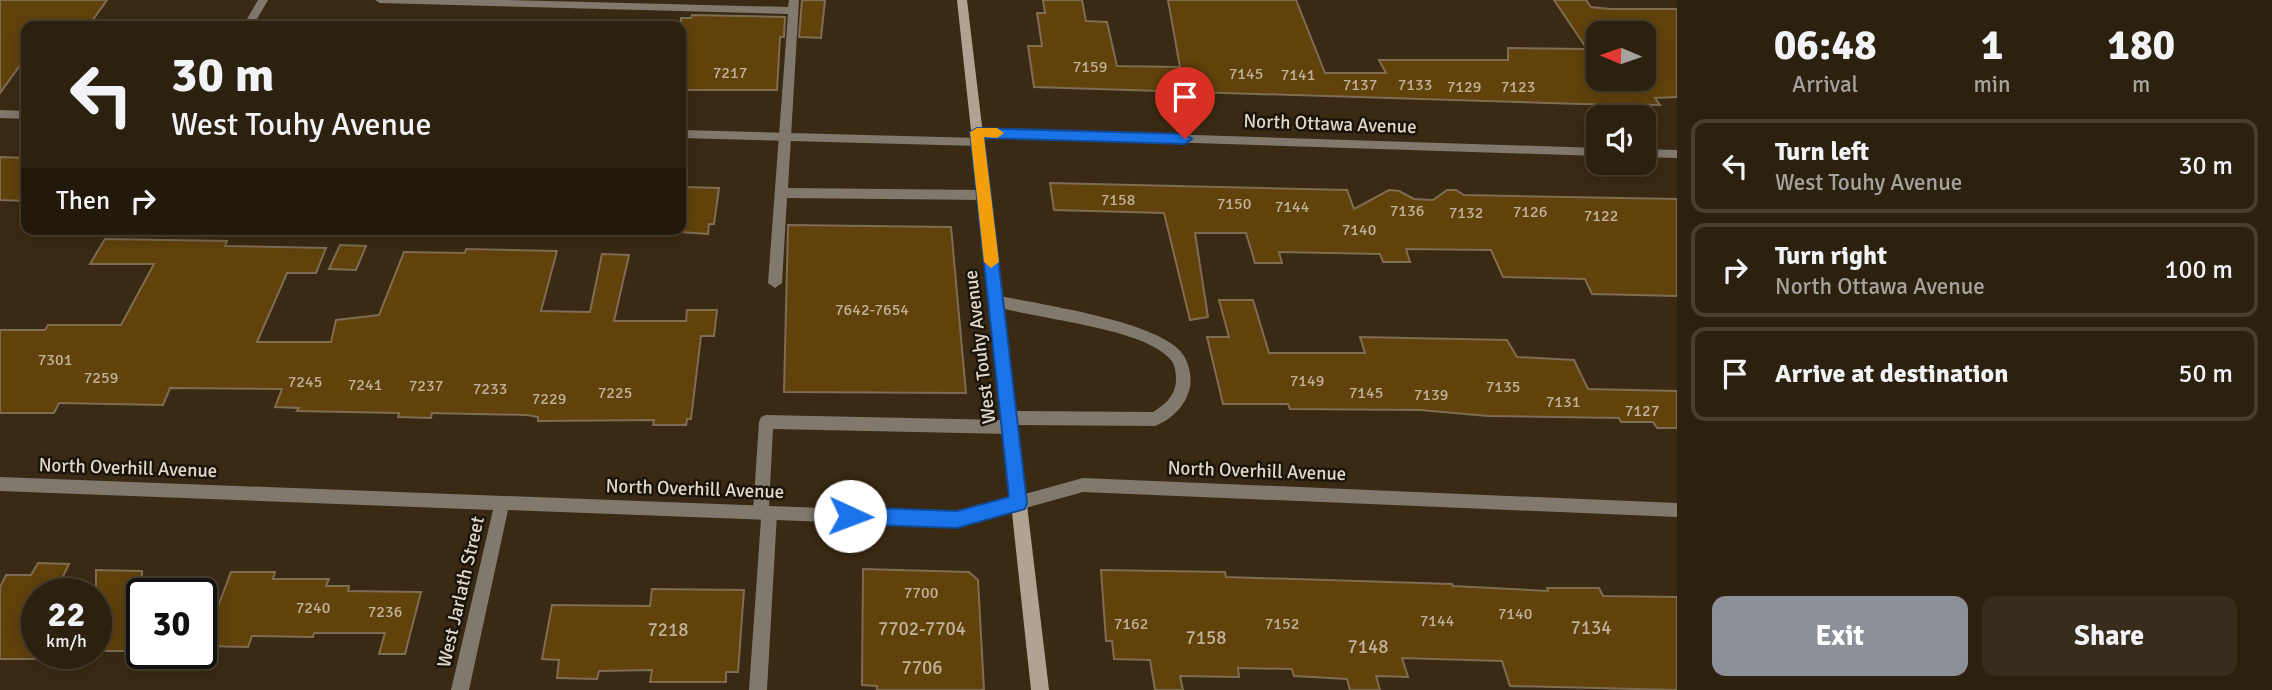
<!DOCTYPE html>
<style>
:root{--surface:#2c200e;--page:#382d1c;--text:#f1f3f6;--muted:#a6a39e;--line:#483e2e;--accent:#8c9099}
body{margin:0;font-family:Signika,sans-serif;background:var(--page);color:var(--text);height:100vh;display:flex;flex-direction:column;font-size:26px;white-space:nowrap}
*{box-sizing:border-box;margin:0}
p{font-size:23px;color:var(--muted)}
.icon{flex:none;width:38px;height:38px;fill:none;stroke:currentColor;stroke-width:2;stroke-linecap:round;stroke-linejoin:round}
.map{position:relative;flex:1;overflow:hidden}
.side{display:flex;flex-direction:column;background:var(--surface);width:595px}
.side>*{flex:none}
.banner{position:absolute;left:21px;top:21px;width:665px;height:214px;border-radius:14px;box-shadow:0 4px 18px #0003,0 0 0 2px var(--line);background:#2c200e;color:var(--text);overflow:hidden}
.needle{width:46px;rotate:272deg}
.controls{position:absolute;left:1586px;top:21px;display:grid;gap:14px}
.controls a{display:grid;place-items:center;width:70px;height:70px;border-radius:14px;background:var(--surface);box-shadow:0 4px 18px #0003,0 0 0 2px var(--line);font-size:35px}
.speed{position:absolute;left:21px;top:578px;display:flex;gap:14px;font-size:35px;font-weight:700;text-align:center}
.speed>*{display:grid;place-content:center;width:91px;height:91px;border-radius:50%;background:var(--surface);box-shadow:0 4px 18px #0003,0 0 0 2px var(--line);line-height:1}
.speed small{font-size:18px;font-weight:400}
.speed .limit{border:4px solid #111;border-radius:10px;background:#fff;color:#111}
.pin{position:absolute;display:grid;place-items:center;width:60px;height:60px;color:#fff;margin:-72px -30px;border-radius:50% 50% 50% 0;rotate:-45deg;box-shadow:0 0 7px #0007}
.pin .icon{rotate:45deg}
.me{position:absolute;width:77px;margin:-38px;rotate:92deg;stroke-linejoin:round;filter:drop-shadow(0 0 5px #0008)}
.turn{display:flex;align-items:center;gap:24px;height:147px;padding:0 35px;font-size:32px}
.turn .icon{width:91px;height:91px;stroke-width:2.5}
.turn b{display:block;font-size:49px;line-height:60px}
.then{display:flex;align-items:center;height:66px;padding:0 35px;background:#0003;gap:14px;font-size:26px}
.eta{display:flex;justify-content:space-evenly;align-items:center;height:119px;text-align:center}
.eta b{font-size:42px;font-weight:800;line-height:49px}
.cta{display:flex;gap:14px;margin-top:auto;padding:14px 35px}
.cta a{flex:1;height:80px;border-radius:14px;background:var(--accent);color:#fff;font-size:28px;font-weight:800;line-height:80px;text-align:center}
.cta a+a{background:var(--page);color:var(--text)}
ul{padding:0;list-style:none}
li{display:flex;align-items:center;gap:21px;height:94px;margin:0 14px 10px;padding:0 21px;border:4px solid var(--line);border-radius:14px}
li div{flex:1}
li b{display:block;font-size:26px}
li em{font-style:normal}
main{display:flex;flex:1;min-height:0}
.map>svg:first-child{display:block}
.building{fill:#61420b;stroke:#7e6c53;stroke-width:2;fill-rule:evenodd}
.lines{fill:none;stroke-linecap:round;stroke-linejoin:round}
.lane{fill:#81796e;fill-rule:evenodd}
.street{fill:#81796e;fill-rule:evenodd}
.secondary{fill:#b1a392;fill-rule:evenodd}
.route{fill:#1a73e8;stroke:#114b97;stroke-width:2}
.slow{fill:#f59e0b}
.labels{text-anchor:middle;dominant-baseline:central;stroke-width:5;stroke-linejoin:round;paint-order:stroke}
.number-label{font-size:16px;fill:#c0b19a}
.street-label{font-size:19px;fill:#e0d6c9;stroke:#1b140a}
.near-number-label{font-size:19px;fill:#c0b19a}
</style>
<main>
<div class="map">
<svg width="1677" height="690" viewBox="0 0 1677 690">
<rect width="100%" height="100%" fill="#3a2a13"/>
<path class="building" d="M0,0H107L89,25L26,24V57L0,93Z
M802,0H825L821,38L799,37Z
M1043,0H1082L1086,21L1107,22L1117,66L1180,67L1168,0H1296L1325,73H1386L1379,60H1508V48L1587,49L1554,0H1586L1591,7L1610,9H1677V97L1655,98L1660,105L1581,104L1034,87L1028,46H1042L1037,13H1045ZM1598,33H1643V79H1598Z
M692,15L785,17L784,37H780L777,90H681V18H691Z
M0,157L26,158V201L0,200Z
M1050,183L1347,190L1354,209L1389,190L1399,191L1414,199L1433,200L1447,190H1456L1464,195L1677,199V296L1592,294L1585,279L1503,277L1491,250L1406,249L1410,262H1383L1380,254L1279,252L1282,263H1255L1246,233H1195L1208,317L1190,320L1164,213L1054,210Z
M685,187L719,188L714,224H709L708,234L681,232Z
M788,225L951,227L966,393L784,392Z
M105,239L227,241L225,246L326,248L316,273H287L257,342H331L336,320L379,315L404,252L465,253L466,249L557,251L541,311L590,312L602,254L629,255L614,321H686L687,310H717L714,336H701L691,419H687L686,425H653L654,420L538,421V417L527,415L432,413L431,418L398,417L399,413L297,411L299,408L275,407L282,389L170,388L163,405L59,403L54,413H0V330H45L48,325H121L154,264H90Z
M340,245L366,246L356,270L329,269Z
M1219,300H1253L1269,353H1365L1360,337L1507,340L1517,357L1574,360L1588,389L1677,391V428H1657L1653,422H1621L1619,418L1488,416L1420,410L1290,409L1288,404H1223L1207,337H1229Z
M38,563L69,564L55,593H37V659H0V587L6,575H31Z
M863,569L969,572L978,580L984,690H877V686L862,685Z
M96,570L142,571V651H96Z
M1101,570L1225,572L1226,577L1452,584L1453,586L1548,591L1547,588H1599L1603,596L1677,597V690L1510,686L1502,661L1402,658L1408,677L1376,676L1380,690H1350L1347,679L1294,676L1292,669L1238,668L1239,677L1180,676L1183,690H1155L1150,660L1114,659L1112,641H1106Z
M231,572H275L273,579H329L326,586H349L348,591L421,592L405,654H379L385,633H314L313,637L252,636L248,647L203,646Z
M652,589L744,590L738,672H726V682H650L652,670L599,671L597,679L557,678L559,660L542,659L552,605L650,606Z"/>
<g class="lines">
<path class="lane" d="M375,0H506L788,7L789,0H799L788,188L984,190L990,195L984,200L787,198L782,283L775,288L768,283L788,14L380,3Z
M996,295C1041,305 1144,319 1177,348C1188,357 1192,374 1190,387C1186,406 1172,419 1155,426L1016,425L1015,432L1010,434L773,429L769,506L775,508L777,513L767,690H749L761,519L755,517L753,512L759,422L761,417L766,415L1003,420L1004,413L1009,411L1153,412C1166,404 1176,395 1176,379C1176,372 1175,364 1170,359C1143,327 1033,319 991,305L989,301L991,297Z"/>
<path class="street" d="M258,0H268L253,26H243Z
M0,110L26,111V119L0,118Z
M977,128L1598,148V156L977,136L971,132Z
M681,130L978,138L984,142L978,146L681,138Z
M1643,149L1677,150V158L1643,157Z
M0,477L957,513L1083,478L1677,503V517L1083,492L957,527L508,510L469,690H451L493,510L0,491Z"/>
<path class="secondary" d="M957,0H967L1049,690H1031Z"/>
</g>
<path class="route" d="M977,128L1185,134L1192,139L1185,144L984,138L1027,503L1025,509L1018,511L957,528L850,524L843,522L841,516L843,510L850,507L957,511L1009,497L970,132Z"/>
<path class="slow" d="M977,128H997L1004,133L997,138L984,137L999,262L991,268L984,262L970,132Z"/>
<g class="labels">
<g class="number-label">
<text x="1090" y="67">7159</text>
<text x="730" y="73">7217</text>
<text x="1246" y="74">7145</text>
<text x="1298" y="75">7141</text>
<text x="1360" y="85">7137</text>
<text x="1415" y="85">7133</text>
<text x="1464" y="87">7129</text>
<text x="1518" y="87">7123</text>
<text x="1118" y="200">7158</text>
<text x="1234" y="204">7150</text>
<text x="1292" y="207">7144</text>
<text x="1407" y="211">7136</text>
<text x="1530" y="212">7126</text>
<text x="1466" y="213">7132</text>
<text x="1601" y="216">7122</text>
<text x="1359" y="230">7140</text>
<text x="872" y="310">7642-7654</text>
<text x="55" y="360">7301</text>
<text x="101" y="378">7259</text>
<text x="1307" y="381">7149</text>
<text x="305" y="382">7245</text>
<text x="365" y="385">7241</text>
<text x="426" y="386">7237</text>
<text x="1503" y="387">7135</text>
<text x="490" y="389">7233</text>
<text x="615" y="393">7225</text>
<text x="1366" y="393">7145</text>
<text x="1431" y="395">7139</text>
<text x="549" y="399">7229</text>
<text x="1563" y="402">7131</text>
<text x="1642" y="411">7127</text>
<text x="921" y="593">7700</text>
<text x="313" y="608">7240</text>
<text x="385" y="612">7236</text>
<text x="1515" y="614">7140</text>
<text x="1437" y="621">7144</text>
<text x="1131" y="624">7162</text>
<text x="1282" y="624">7152</text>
</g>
<g class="street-label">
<text transform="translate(1330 124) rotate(2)">North Ottawa Avenue</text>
<text transform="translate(980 347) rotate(-97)">West Touhy Avenue</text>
<text transform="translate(128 468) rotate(2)">North Overhill Avenue</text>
<text transform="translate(1257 471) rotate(2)">North Overhill Avenue</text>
<text transform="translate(695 489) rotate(2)">North Overhill Avenue</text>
<text transform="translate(461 592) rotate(-77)">West Jarlath Street</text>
</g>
<g class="near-number-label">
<text x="1591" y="628">7134</text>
<text x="922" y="629">7702-7704</text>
<text x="668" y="630">7218</text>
<text x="1206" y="638">7158</text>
<text x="1368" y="647">7148</text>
<text x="922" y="668">7706</text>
</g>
</g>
</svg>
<div class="controls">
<a><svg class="needle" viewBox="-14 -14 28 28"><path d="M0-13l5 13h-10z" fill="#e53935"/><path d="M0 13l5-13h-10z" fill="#a6a39e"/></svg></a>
<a><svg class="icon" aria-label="sound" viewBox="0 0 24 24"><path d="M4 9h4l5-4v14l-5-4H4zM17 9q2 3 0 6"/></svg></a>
</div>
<div class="speed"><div>22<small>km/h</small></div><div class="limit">30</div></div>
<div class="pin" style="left:1185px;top:139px;background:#d93025"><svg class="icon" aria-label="arrive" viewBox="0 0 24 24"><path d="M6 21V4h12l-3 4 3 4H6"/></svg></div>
<svg class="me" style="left:850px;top:516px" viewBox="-20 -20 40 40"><circle r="19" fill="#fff"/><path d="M0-13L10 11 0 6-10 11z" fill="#1a73e8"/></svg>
<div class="banner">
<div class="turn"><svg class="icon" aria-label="left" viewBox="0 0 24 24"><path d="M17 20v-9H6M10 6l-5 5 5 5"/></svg><div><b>30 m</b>West Touhy Avenue</div></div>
<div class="then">Then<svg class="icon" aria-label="right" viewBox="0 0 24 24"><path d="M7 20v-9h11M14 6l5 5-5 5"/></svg></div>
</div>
</div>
<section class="side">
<div class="eta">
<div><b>06:48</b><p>Arrival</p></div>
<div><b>1</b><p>min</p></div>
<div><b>180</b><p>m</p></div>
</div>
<ul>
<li><svg class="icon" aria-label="left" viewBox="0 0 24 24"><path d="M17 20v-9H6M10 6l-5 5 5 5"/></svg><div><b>Turn left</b><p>West Touhy Avenue</p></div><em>30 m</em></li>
<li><svg class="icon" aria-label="right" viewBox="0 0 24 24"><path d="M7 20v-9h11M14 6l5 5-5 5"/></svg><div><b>Turn right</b><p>North Ottawa Avenue</p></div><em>100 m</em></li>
<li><svg class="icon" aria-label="arrive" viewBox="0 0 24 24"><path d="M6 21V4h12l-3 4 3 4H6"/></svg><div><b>Arrive at destination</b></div><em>50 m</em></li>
</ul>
<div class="cta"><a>Exit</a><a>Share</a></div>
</section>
</main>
